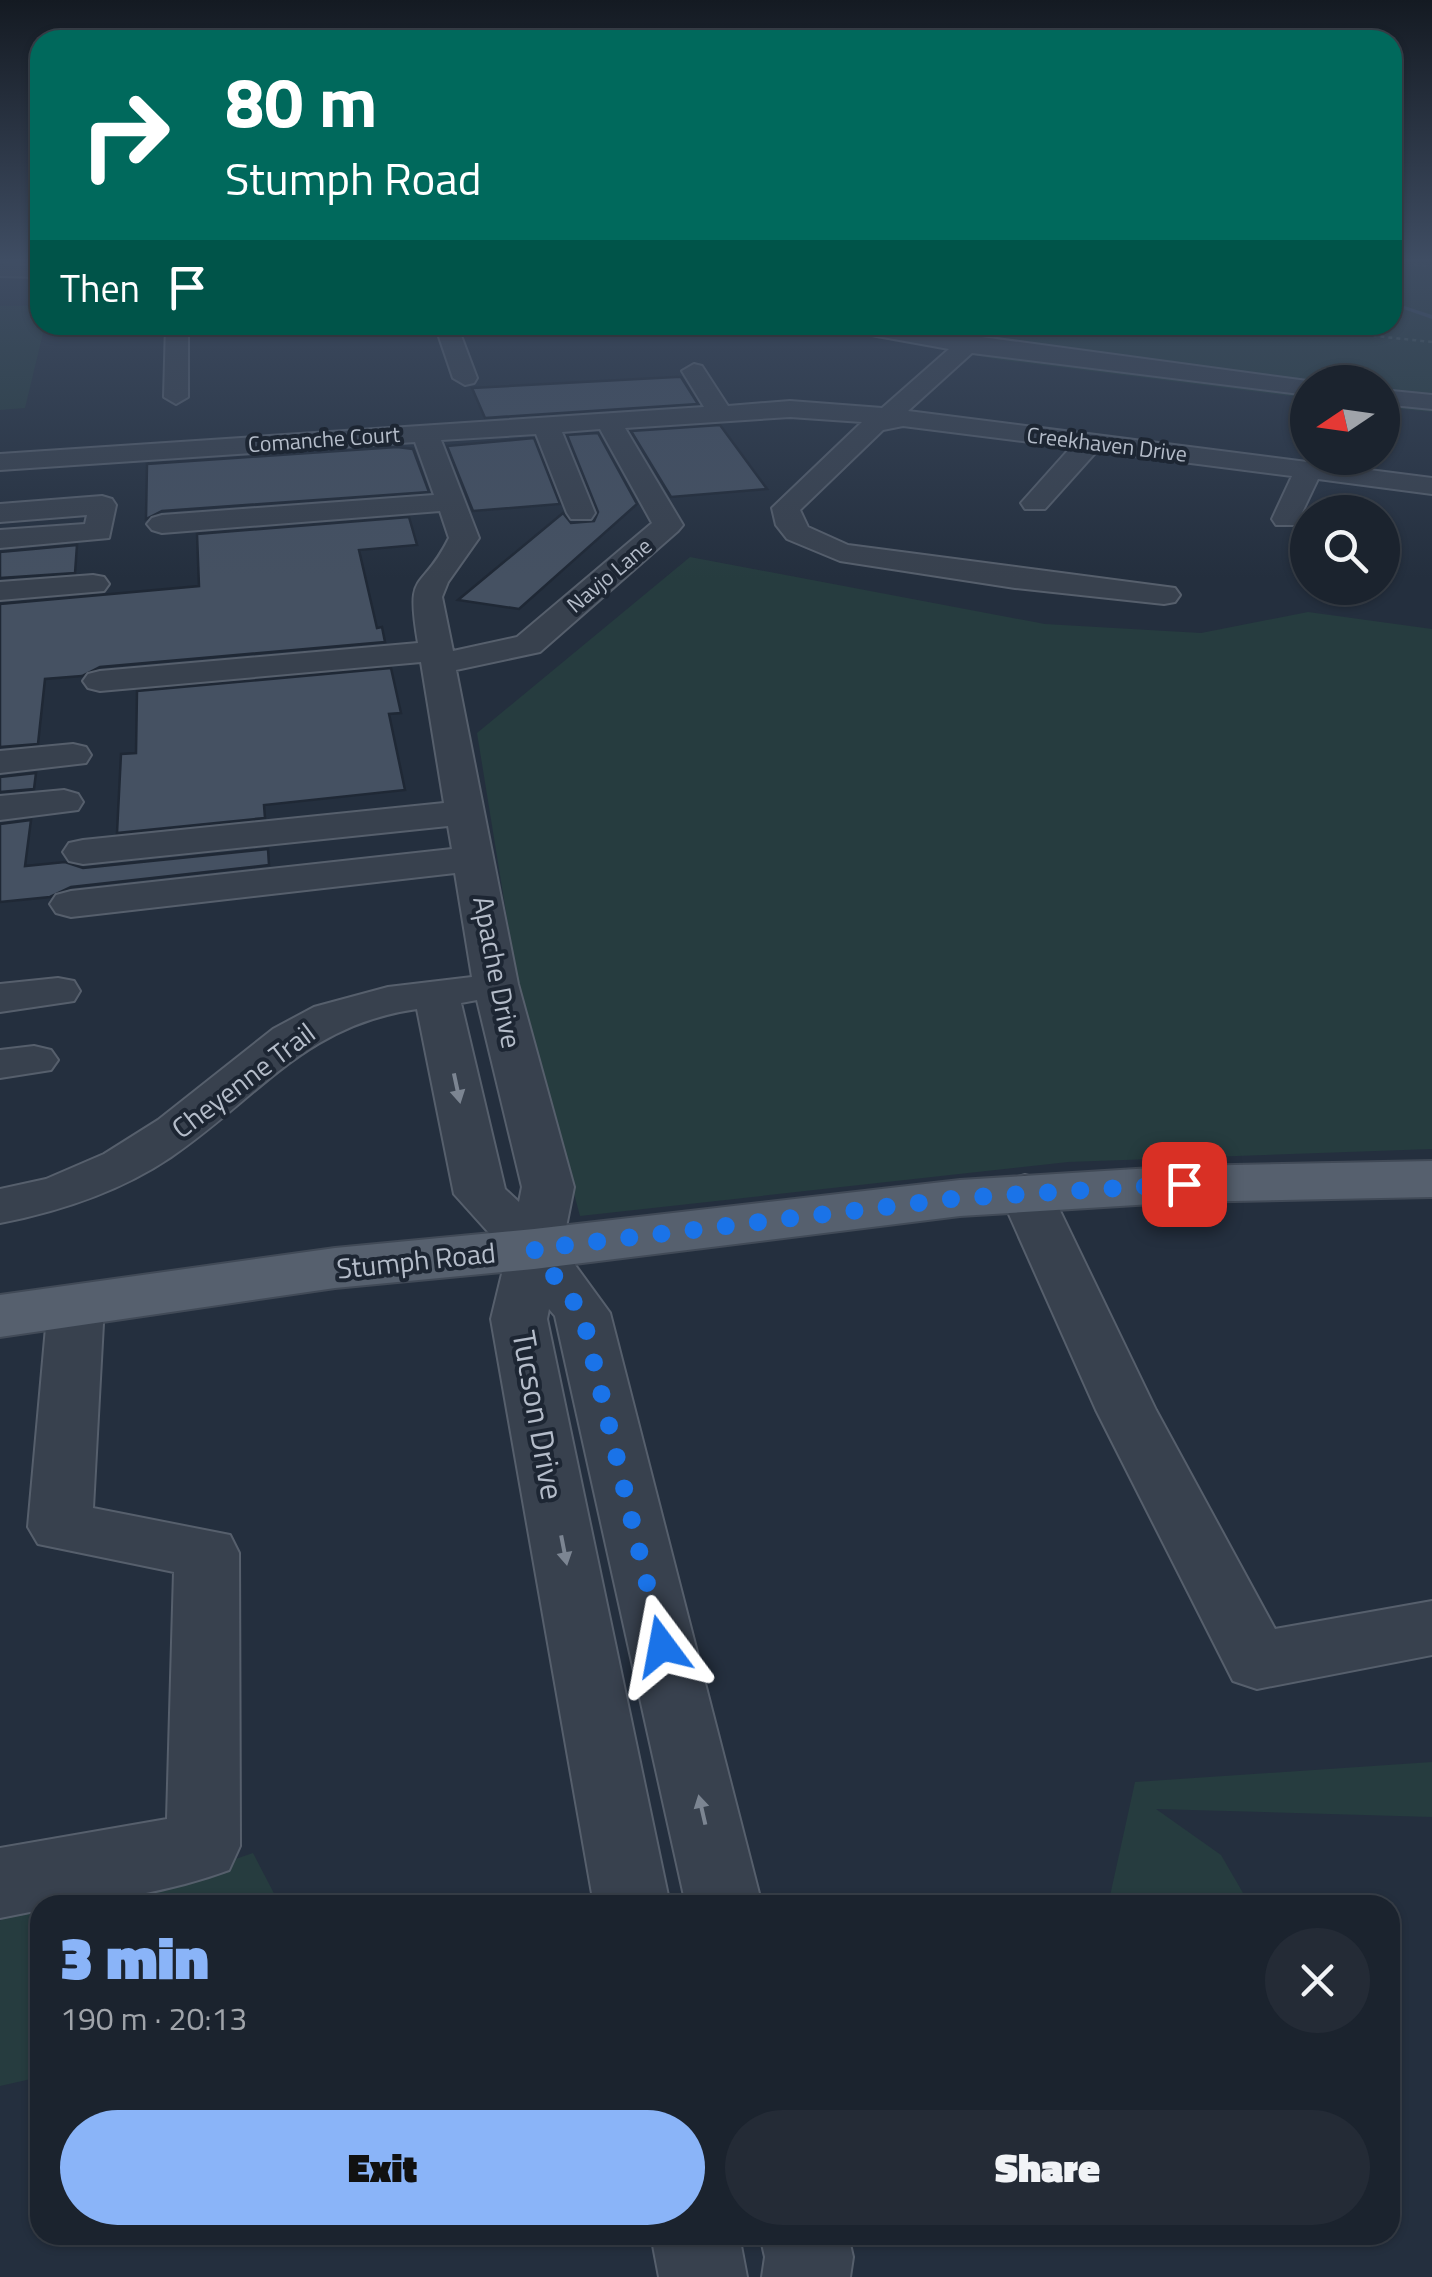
<!DOCTYPE html>
<meta charset="utf-8">
<style>
:root{--surface:#1b232e;--page:#242b36;--text:#f1f3f6;--muted:#a0a4aa;--line:#39404a;--accent:#8ab4f8}
body{margin:0;font-family:"Titillium Web",sans-serif;background:var(--page);color:var(--text);height:100vh;display:flex;flex-direction:column;font-size:38px;white-space:nowrap}
*{box-sizing:border-box;margin:0}
p{font-size:32px;color:var(--muted)}
.icon{flex:none;width:55px;height:55px;fill:none;stroke:currentColor;stroke-width:2;stroke-linecap:round;stroke-linejoin:round}
.map{position:relative;flex:1;overflow:hidden}
.details{position:absolute;left:30px;top:1895px;width:1370px;height:350px;display:flex;flex-direction:column;background:var(--surface);border-radius:30px;box-shadow:0 2px 8px #0004,0 0 0 2px var(--line)}
.details>*{flex:none}
.guide{position:absolute;left:30px;top:30px;width:1372px;height:305px;border-radius:30px;box-shadow:0 2px 8px #0004,0 0 0 2px var(--line);background:#00695c;color:#fff;overflow:hidden}
.needle{width:65px;rotate:257deg}
.fabs{position:absolute;left:1290px;top:365px;display:grid;gap:20px}
.fabs a{display:grid;place-items:center;width:110px;height:110px;border-radius:50%;background:var(--surface);box-shadow:0 2px 8px #0004,0 0 0 2px var(--line);font-size:50px}
.pin{position:absolute;display:grid;place-items:center;width:85px;height:85px;color:#fff;margin:-42px;border-radius:20px;box-shadow:0 5px 15px #0006}
.me{position:absolute;width:110px;margin:-55px;rotate:347deg;stroke-linejoin:round;filter:drop-shadow(0 0 8px #0008)}
.turn{display:flex;align-items:center;gap:35px;height:210px;padding:0 30px;font-size:45px}
.turn .icon{width:130px;height:130px;stroke-width:2.5}
.turn b{display:block;font-size:70px;line-height:85px}
.then{display:flex;align-items:center;height:95px;padding:0 30px;background:#0003;gap:20px;font-size:38px}
.round{display:grid;place-items:center;flex:none;width:105px;height:105px;border-radius:52px;background:var(--page)}
.headline{display:flex;align-items:center;justify-content:space-between;height:170px;padding:0 30px}
h1{font-size:60px;font-weight:800;line-height:75px;color:var(--accent)}
.action{display:flex;gap:20px;margin-top:auto;padding:20px 30px}
.action a{flex:1;height:115px;border-radius:60px;background:var(--accent);color:#111;font-size:40px;font-weight:800;line-height:115px;text-align:center}
.action a+a{background:var(--page);color:var(--text)}
.map>svg:first-child{display:block}
.green{fill:#263c3f}
.lines{fill:none;stroke-linecap:round;stroke-linejoin:round}
.stream{fill:#394c67;fill-rule:evenodd}
.building{fill:#455162;stroke:#1f2835;stroke-width:2.5}
.minor-casing{stroke:#565f6c;stroke-width:4}
.major-casing{stroke:#414a57;stroke-width:4}
.path{stroke:#44595c;stroke-width:2.5;stroke-dasharray:4 4;stroke-linecap:butt}
.minor{fill:#38414e;fill-rule:evenodd}
.major{fill:#56606e;fill-rule:evenodd}
.oneway{fill:#7c8592}
.route{stroke:#1a73e8;stroke-width:18;stroke-dasharray:0 32.4}
.labels{text-anchor:middle;dominant-baseline:central;stroke-width:8;stroke-linejoin:round;paint-order:stroke}
.far-street-label{font-size:22px;fill:#b4bcc9;stroke:#1d2633}
.street-label{font-size:28px;fill:#b4bcc9;stroke:#1d2633}
.near-street-label{font-size:32px;fill:#b4bcc9;stroke:#1d2633}
</style>
<div class="map">
<svg width="1432" height="2277" viewBox="0 0 1432 2277">
<rect width="100%" height="100%" fill="#242f3e"/>
<path class="green" d="M1393,260H1432V412L1383,407L1382,382H1308L1307,398L1001,360L809,325H1392Z
M0,306H40V325H45L25,408L0,410Z
M690,557L1045,624L1201,633L1308,612L1432,629V1149L1068,1162L580,1216L518,986L477,733Z
M1432,1762V1817L1156,1809L1221,1855L1250,1905H1108L1135,1782Z
M253,1853L280,1905H40V2077L0,2086V1921L18,1898L145,1890Z"/>
<g class="lines">
<path class="stream" d="M1392,302L1432,315V319L1392,305Z"/>
</g>
<path class="building" d="M676,377H681L698,404L485,418L472,388Z
M720,425L767,489L671,497L631,431Z
M598,433L637,504L519,609L458,600L563,513L571,523L594,521L598,512L567,435Z
M534,438L560,504L473,511L447,446Z
M397,447L413,449L429,492L162,511L146,519L147,464Z
M409,517L417,545L359,550L377,628L382,627L385,642L100,667L82,676L45,679L38,744L0,747V604L199,586L197,534Z
M77,545L75,573L0,578V552Z
M391,668L401,713L389,714L405,790L264,805L265,818L117,833L121,754L136,753L137,691Z
M36,773L34,789L0,792V777Z
M31,820L25,866L65,862L83,868L268,849L269,865L71,887L50,897L0,902V824Z"/>
<g class="lines">
<defs>
<path id="minor" d="M0,264L40,265V277L0,276Z
M166,325H188V397L176,404L164,397Z
M435,325H457L477,378L474,383L465,385L453,378Z
M844,325H893L1315,382H1308V395L972,353L908,411L1432,478V494L1318,479L1296,525H1276L1272,519L1292,476L1097,451L1045,509H1025L1021,503L1071,447L903,426L883,430L800,510L808,527L848,545L1175,588L1180,595L1175,602L1164,604L1015,588L840,561L787,539L776,525L772,508L862,422L790,417L625,428L683,525L678,531L540,652L456,670L518,984L574,1187L562,1247L610,1313L762,1905H686L555,1316L549,1309L547,1319L670,1905H594L491,1319L507,1253L454,1194L417,1009C304,1025 259,1097 171,1157C119,1192 61,1211 0,1223V1189L46,1179L104,1154L158,1120L273,1029L314,1007L388,987L472,977L455,873L71,917L56,913L50,904L56,895L71,891L452,849L448,826L83,864L69,861L63,852L69,843L83,840L444,803L421,662L100,691L88,688L83,681L88,674L100,671L418,643C405,566 421,595 449,538L440,511L162,533L152,530L147,524L152,518L162,515L434,495L415,442L0,470V454L704,407L682,371L694,364L702,366L728,406L790,401L882,408L949,349L855,332ZM600,429L652,523L517,637L453,651L442,597L448,582L479,538L441,440L536,434L567,513L571,519H591L595,513L562,432ZM477,1000L522,1187L519,1202L505,1189L461,1003Z
M1382,390L1432,395V409L1382,404Z
M102,496L112,499L116,505L109,538L0,548V530L85,524L87,515L0,522V504Z
M93,575L104,577L109,584L104,591L0,600V582Z
M73,744L86,747L91,755L86,763L0,773V751Z
M64,790L78,794L83,802L78,810L0,820V796Z
M58,978L74,981L80,991L74,1001L0,1012V984Z
M34,1046L51,1050L58,1060L51,1070L0,1078V1050Z
M1025,1175L1043,1180L1051,1192L1156,1410L1275,1629L1432,1601V1655L1257,1689L1233,1681L1096,1410L999,1192L1007,1180Z
M76,1286L96,1292L104,1305L93,1508L230,1535L239,1553L240,1846L229,1870C175,1890 98,1905 40,1905V1910L0,1918V1848L167,1819L174,1572L38,1544L28,1527L48,1305L56,1292Z
M651,2235H739L747,2277H659Z
M760,2235H848L853,2257L850,2277H762L765,2257Z"/>
<path id="major" d="M1432,1161V1197L1184,1202L960,1216L534,1269L335,1288L0,1337V1295L335,1248L534,1229L960,1180L1184,1166Z"/>
</defs>
<use href="#minor" class="minor-casing"/>
<use href="#major" class="major-casing"/>
<path class="path" d="M1418,260L1413,265L1432,266
M1269,325L1432,342
M1330,372L1367,380"/>
<use href="#minor" class="minor"/>
<use href="#major" class="major"/>
</g>
<defs><path id="oneway-solid" d="M-6-.8H1V-3.2L6.5 0L1 3.2V.8H-6Z" transform="scale(2.5)"/></defs>
<g class="oneway">
<use href="#oneway-solid" transform="translate(457 1088) rotate(78)"/>
<use href="#oneway-solid" transform="translate(564 1550) rotate(79)"/>
<use href="#oneway-solid" transform="translate(702 1810) rotate(-103)"/>
</g>
<linearGradient id="sky" x2="0" y2="1"><stop stop-color="#141a22"/><stop offset="0.45" stop-color="#3f4d63"/><stop offset="1" stop-color="#3f4d63" stop-opacity="0"/></linearGradient>
<rect width="1432" height="578" fill="url(#sky)"/>
<g class="lines">
<path class="route" d="M662,1646L582,1313L534,1249L960,1198L1184,1184"/>
</g>
<g class="labels">
<g class="far-street-label">
<text transform="translate(324 439) rotate(-4)">Comanche Court</text>
<text transform="translate(1107 444) rotate(7)">Creekhaven Drive</text>
<text transform="translate(609 575) rotate(-40)">Navjo Lane</text>
</g>
<g class="street-label">
<text transform="translate(498 972) rotate(79)">Apache Drive</text>
<text transform="translate(243 1080) rotate(-37)">Cheyenne Trail</text>
<text transform="translate(416 1260) rotate(-6)">Stumph Road</text>
</g>
<g class="near-street-label">
<text transform="translate(539 1415) rotate(80)">Tucson Drive</text>
</g>
</g>
</svg>
<div class="fabs">
<a><svg class="needle" viewBox="-14 -14 28 28"><path d="M0-13l5 13h-10z" fill="#e53935"/><path d="M0 13l5-13h-10z" fill="#a0a4aa"/></svg></a>
<a><svg class="icon" aria-label="search" viewBox="0 0 24 24"><circle cx="10" cy="10" r="6"/><path d="M15 15l6 6"/></svg></a>
</div>
<div class="pin" style="left:1184px;top:1184px;background:#d93025"><svg class="icon" aria-label="arrive" viewBox="0 0 24 24"><path d="M6 21V4h12l-3 4 3 4H6"/></svg></div>
<svg class="me" style="left:662px;top:1646px" viewBox="-20 -20 40 40"><path d="M0-17L14 15 0 8-14 15z" fill="#1a73e8" stroke="#fff" stroke-width="4"/></svg>
<div class="guide">
<div class="turn"><svg class="icon" aria-label="right" viewBox="0 0 24 24"><path d="M7 20v-9h11M14 6l5 5-5 5"/></svg><div><b>80 m</b>Stumph Road</div></div>
<div class="then">Then<svg class="icon" aria-label="arrive" viewBox="0 0 24 24"><path d="M6 21V4h12l-3 4 3 4H6"/></svg></div>
</div>
<section class="details">
<div class="headline"><div><h1>3 min</h1><p>190 m · 20:13</p></div><a class="round"><svg class="icon" aria-label="close" viewBox="0 0 24 24"><path d="M6 6l12 12M18 6L6 18"/></svg></a></div>
<div class="action"><a>Exit</a><a>Share</a></div>
</section>
</div>
